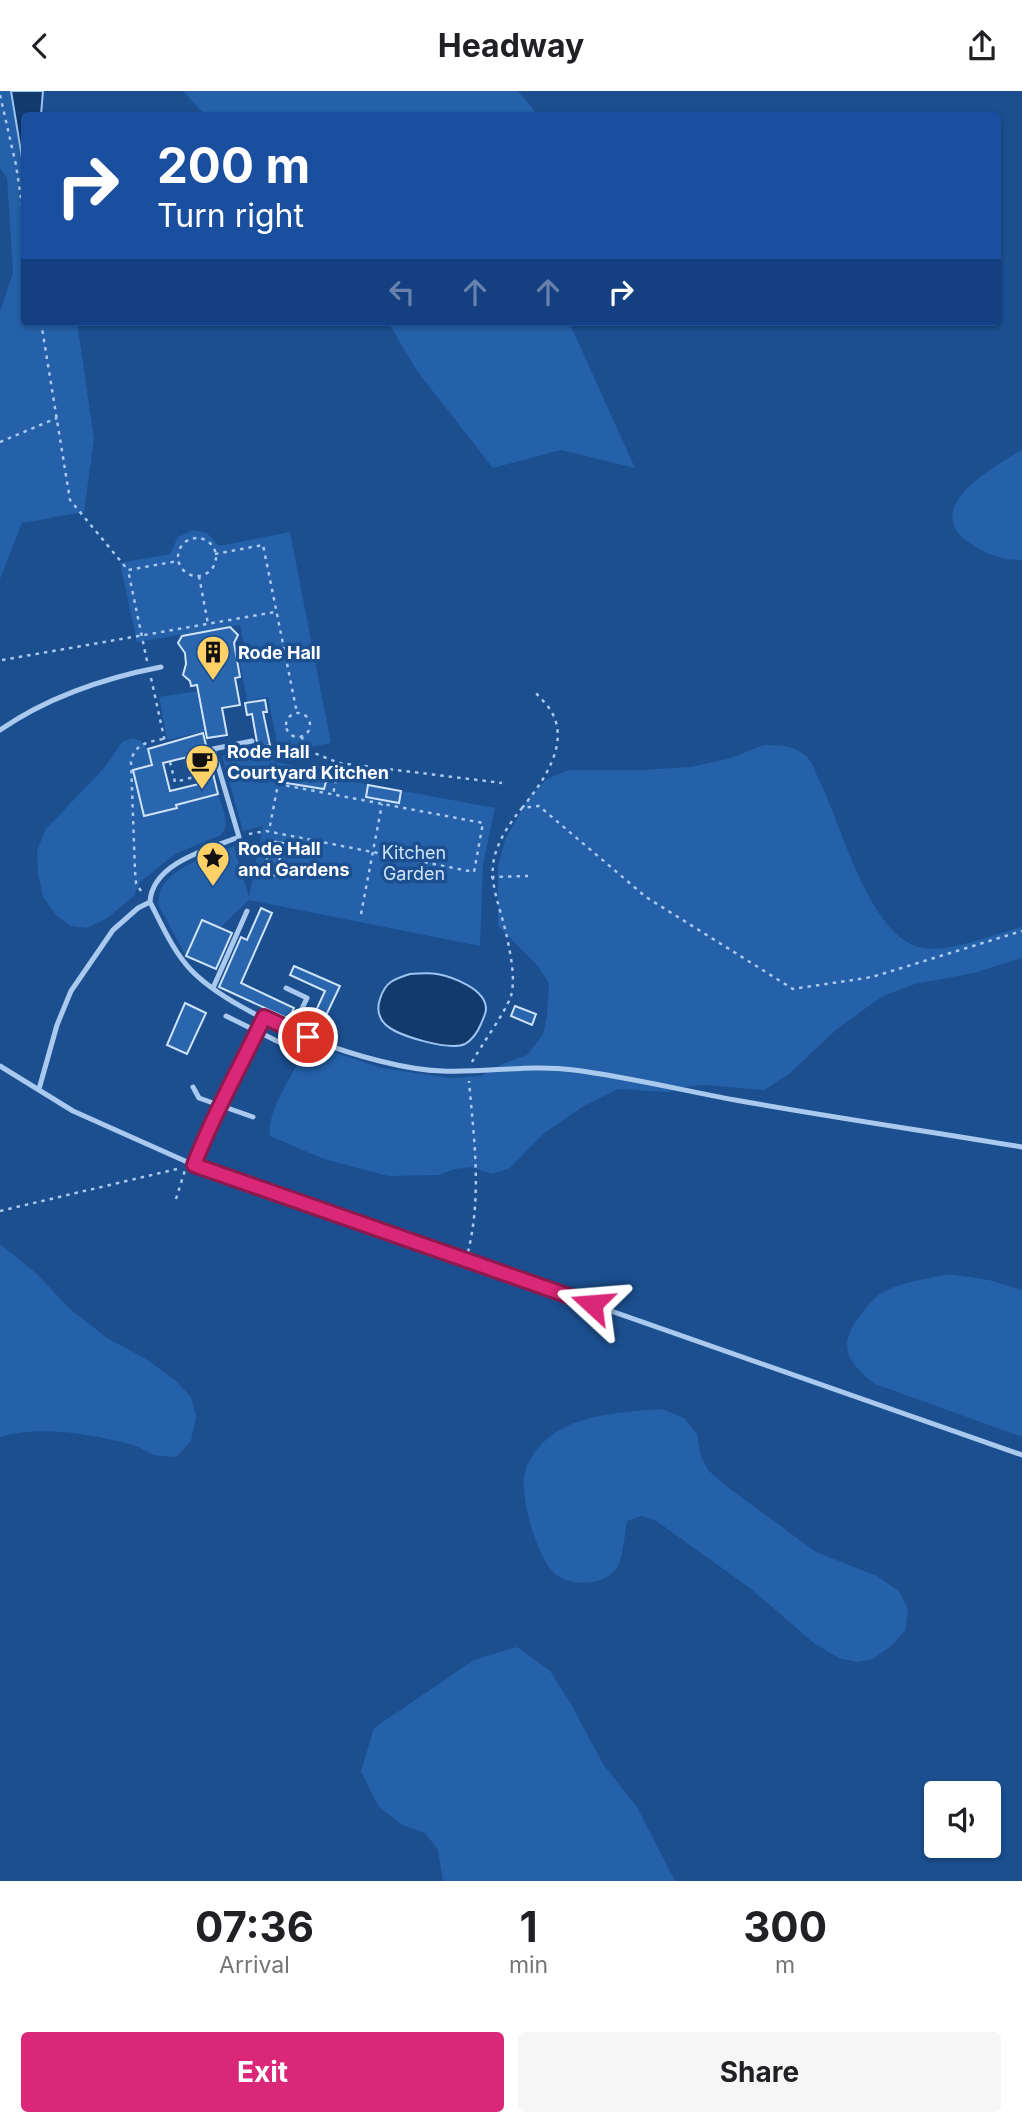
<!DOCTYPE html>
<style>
:root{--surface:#fff;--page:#f6f6f6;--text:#202124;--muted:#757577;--accent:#db2777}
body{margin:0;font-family:Inter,sans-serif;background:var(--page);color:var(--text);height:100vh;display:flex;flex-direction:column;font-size:26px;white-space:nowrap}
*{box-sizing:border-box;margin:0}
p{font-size:23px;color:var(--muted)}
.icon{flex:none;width:38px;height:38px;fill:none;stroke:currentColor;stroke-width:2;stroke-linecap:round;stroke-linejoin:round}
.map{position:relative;height:1790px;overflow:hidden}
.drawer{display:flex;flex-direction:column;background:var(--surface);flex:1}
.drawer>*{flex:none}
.top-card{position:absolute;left:21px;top:21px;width:980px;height:214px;border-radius:7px;box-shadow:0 2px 5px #0004;background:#1a4fa0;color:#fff;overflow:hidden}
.fabs{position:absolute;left:924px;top:1690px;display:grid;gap:14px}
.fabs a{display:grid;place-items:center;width:77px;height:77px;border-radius:7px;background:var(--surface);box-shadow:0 2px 5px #0004;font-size:35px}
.pin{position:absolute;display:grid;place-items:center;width:60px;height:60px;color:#fff;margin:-30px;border:4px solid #fff;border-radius:50%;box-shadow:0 2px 7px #0007}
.me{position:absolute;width:77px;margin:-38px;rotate:289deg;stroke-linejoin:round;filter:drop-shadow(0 0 5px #0008)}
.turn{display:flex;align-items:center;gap:24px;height:147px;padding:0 21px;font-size:32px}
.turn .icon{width:91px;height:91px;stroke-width:2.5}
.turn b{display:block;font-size:49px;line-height:60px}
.lanes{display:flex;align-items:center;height:66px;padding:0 21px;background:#0003;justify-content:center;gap:35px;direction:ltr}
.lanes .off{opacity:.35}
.eta{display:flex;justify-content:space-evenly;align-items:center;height:119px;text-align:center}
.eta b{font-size:42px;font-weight:700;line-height:49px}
.button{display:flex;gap:14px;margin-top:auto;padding:14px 21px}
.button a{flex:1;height:80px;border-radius:7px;background:var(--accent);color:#fff;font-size:28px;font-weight:700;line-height:80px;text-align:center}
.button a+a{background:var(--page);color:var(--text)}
header{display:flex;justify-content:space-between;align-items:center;height:91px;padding:0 21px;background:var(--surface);font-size:32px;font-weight:700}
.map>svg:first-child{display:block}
.green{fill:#2461a8}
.water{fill:#123a6d;stroke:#9cc4f0;stroke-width:2}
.building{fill:#2a66ad;stroke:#cfe3fa;stroke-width:2;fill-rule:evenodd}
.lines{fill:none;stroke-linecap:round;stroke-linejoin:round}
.path{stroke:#a9c9ee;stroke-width:2.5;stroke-dasharray:3.5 5;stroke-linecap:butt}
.service{stroke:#a9c9ee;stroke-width:5}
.route-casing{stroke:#8e194d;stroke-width:18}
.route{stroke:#db2777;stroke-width:12}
.labels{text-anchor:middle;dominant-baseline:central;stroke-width:7;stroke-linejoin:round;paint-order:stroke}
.poi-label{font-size:18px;font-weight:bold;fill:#fff;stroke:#1b4f8f;text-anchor:start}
.park-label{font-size:18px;fill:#cfe3fa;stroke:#1b4f8f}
</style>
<header><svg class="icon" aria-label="back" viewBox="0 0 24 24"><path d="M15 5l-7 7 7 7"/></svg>Headway<svg class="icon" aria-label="share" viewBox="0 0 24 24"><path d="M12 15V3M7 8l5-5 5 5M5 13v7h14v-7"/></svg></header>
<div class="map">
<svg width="1022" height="1790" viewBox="0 0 1022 1790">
<rect width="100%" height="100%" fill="#1b4f8f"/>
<path class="green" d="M0,0H23L24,231H77L94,348L84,421L22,432L0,488V220L13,182L7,87L0,77Z
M183,0H518L538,24H205Z
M388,231H569L635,377L561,359L493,377L417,280Z
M1022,359V469C1000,469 985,463 967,450C921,416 995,375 1022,359Z
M193,439L207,442L219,455L290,441L331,652L279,662L268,606L247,610L237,556L244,554L240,534L137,551L120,472L170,463L178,446Z
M197,600L205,640L167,649L159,606Z
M133,647C148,650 149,662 152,674L133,679L144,725L177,717L176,714L218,703C222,716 231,733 221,744L175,763L140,791L134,805L106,828L87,837L71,835L57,825L43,806L38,782L37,760L45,739L105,676L122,651Z
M764,654C779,654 792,654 805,664C811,669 815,679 818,687C841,730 868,846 922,857C949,862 995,843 1022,836V867L974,882L915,893L883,905L837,938L789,983L764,999L705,994L685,996L669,1001L618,998L584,1015L544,1042L510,1077L492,1083L471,1076L455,1078L438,1084L388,1085L324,1068L270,1045C266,1022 294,979 306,960L314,957L324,958L381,977L450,987L481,985L500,974L527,964L543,943L547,925L549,892L537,874L498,835V775L505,749L531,703L547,688L569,679H641L691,676L731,667Z
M266,656L268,666L275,671L328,681V686L495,717L483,774L480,855L249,809L220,837L202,829L186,865L159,815C154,779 208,766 234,755L249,806L263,735L243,740L222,665Z
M0,1153L37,1183L70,1218L107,1247L146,1268L176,1290L191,1306L196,1325L191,1350L176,1366C169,1365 161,1366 154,1364C146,1361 138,1355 130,1353C90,1343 40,1334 0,1346Z
M949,1183L989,1189L1022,1199V1346L875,1293C849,1272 836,1256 859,1226C865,1218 873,1207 881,1202C901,1191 927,1188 949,1183Z
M662,1318L684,1327L697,1343L701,1366L708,1379L725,1394L816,1461L877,1485L899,1500L908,1518L905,1540L891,1555L873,1568L857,1571L839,1567L815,1553L750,1497L655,1429L641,1425L627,1430C625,1441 623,1468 617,1477C605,1494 574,1496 558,1485C538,1472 521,1409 524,1386C527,1366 545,1346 563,1337C589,1323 633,1320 662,1318Z
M517,1556L550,1580L571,1613L603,1673L637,1716L675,1790H443L438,1759L425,1742L402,1734L378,1715L361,1680L374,1637L474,1569Z"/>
<path class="water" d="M11,0H43L41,24H24V79Z
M410,883C418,883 428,881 437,883C453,886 486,898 486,918C486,922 483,928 481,933C478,940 472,949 465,953C450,960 396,945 385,933C378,926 377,917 380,908C385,891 394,888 410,883Z"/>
<path class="building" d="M230,536L238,544L234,552L240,586L235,587L240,614L222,617L227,644L207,647L197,594L191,595L190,590L183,584L186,573L185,562L178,552L182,545Z
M265,609L267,621H263L270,654L258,657L252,623L247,624L245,612Z
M203,642L218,703L176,714L177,717L144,725L133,679L152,674L148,658ZM196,664L203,692L170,700L163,672Z
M282,677L327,687L324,698L280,691Z
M368,694L401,700L399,712L366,706Z
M271,750L283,752L276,785L264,782Z
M261,817L272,822L241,892L294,917L289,928L219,896L241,846L247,849Z
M202,829L232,842L216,878L186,865Z
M294,875L340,895L319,939L309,935L325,900L290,884Z
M185,912L206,922L187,963L167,954Z
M515,915L536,923L532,934L511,925Z"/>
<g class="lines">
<path class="path" d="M0,4L16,74L24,127
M41,231L70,409L128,479
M0,351L57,327
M178 466a19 19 0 1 1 38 0a19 19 0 1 1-38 0Z
M215,463L263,454L297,622
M199,485L208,533
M2,569L275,521
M147,570L128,479L178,470
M151,587L165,651
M286 634a12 12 0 1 1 24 0a12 12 0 1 1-24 0Z
M302,645L304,658L339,672L333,704
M170,671L175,691L209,682
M339,672L502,692
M199,685L201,692
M522,717C542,692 571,653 551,620C547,613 541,608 536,602
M249,743L266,740L474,781L483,732L278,693L269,740
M491,786L528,785
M141,800L136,792L135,780L131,671C134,653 147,651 163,648
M361,823L382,713
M472,971C482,953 505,922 511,905C514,894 513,879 511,868C501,798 470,781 522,717L539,715L646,806L793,898L872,886L1022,840
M176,1108L185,1079
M0,1120L177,1078
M468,1161C482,1104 474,1048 469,990"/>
<path class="service" d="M0,639C48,606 104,587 161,576
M252,650L213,658L239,746C208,758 152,772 150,811C162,834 173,860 191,879C238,928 374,978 442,980C486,982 530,973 574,979C628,986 681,999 735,1009C830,1026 926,1040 1022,1056
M213,897L247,820
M286,897L307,907L292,939
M226,925L285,954
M0,975L73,1020L194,1074L1022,1364
M193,996L199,1007L253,1026
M39,998L57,934L71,900L113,839L138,817L150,811
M194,1074C213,1023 241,976 264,926"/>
</g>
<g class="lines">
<defs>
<path id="route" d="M308,946L264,926C241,975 213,1023 194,1074L592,1213"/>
</defs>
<use href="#route" class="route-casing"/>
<use href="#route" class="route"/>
</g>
<defs>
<symbol id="building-pin" viewBox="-11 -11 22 30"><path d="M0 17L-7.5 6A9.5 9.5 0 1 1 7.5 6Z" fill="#ffd166" stroke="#1b4f8f"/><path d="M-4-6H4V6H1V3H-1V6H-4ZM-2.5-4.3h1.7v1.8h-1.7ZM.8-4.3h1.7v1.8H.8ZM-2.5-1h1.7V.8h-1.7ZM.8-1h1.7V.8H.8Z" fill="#111"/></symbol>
<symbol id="cafe-pin" viewBox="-11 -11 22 30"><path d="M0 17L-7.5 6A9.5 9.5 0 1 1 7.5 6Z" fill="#ffd166" stroke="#1b4f8f"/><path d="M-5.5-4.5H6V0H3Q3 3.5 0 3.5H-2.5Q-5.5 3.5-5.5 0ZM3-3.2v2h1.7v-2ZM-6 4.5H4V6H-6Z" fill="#111"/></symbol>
<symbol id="sight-pin" viewBox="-11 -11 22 30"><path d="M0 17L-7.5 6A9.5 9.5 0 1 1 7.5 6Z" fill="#ffd166" stroke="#1b4f8f"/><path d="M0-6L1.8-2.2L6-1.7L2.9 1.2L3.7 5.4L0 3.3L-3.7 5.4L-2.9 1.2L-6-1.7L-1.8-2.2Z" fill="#111"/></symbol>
</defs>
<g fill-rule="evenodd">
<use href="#building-pin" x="194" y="542" width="38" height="52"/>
<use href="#cafe-pin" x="183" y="651" width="38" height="52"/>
<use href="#sight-pin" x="194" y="748" width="38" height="52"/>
</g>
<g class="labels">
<g class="poi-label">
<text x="238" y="561">Rode Hall</text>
<text x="227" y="660">Rode Hall<tspan x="227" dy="21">Courtyard Kitchen</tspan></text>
<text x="238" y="757">Rode Hall<tspan x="238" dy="21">and Gardens</tspan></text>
</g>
<g class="park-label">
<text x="414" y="761">Kitchen<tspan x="414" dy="21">Garden</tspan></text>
</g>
</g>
</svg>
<div class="fabs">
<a><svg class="icon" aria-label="sound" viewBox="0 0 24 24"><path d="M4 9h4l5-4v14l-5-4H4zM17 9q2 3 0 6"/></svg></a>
</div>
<div class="pin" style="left:308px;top:946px;background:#d93025"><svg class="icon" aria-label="arrive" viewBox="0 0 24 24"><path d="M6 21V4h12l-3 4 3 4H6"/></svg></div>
<svg class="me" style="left:592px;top:1213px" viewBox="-20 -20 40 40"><path d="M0-17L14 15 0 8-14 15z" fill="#db2777" stroke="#fff" stroke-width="4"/></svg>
<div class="top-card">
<div class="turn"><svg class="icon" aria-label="right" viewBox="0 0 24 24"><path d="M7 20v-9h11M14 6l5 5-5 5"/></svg><div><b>200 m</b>Turn right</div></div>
<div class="lanes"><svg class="icon off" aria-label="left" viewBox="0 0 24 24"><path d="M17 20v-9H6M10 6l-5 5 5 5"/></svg><svg class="icon off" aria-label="ahead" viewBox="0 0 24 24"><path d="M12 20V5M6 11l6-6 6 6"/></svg><svg class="icon off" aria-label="ahead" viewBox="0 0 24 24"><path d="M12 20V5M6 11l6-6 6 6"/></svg><svg class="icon" aria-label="right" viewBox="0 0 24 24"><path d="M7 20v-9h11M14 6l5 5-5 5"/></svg></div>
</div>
</div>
<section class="drawer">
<div class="eta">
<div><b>07:36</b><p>Arrival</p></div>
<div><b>1</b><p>min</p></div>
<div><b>300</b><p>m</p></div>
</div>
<div class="button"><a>Exit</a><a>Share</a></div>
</section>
